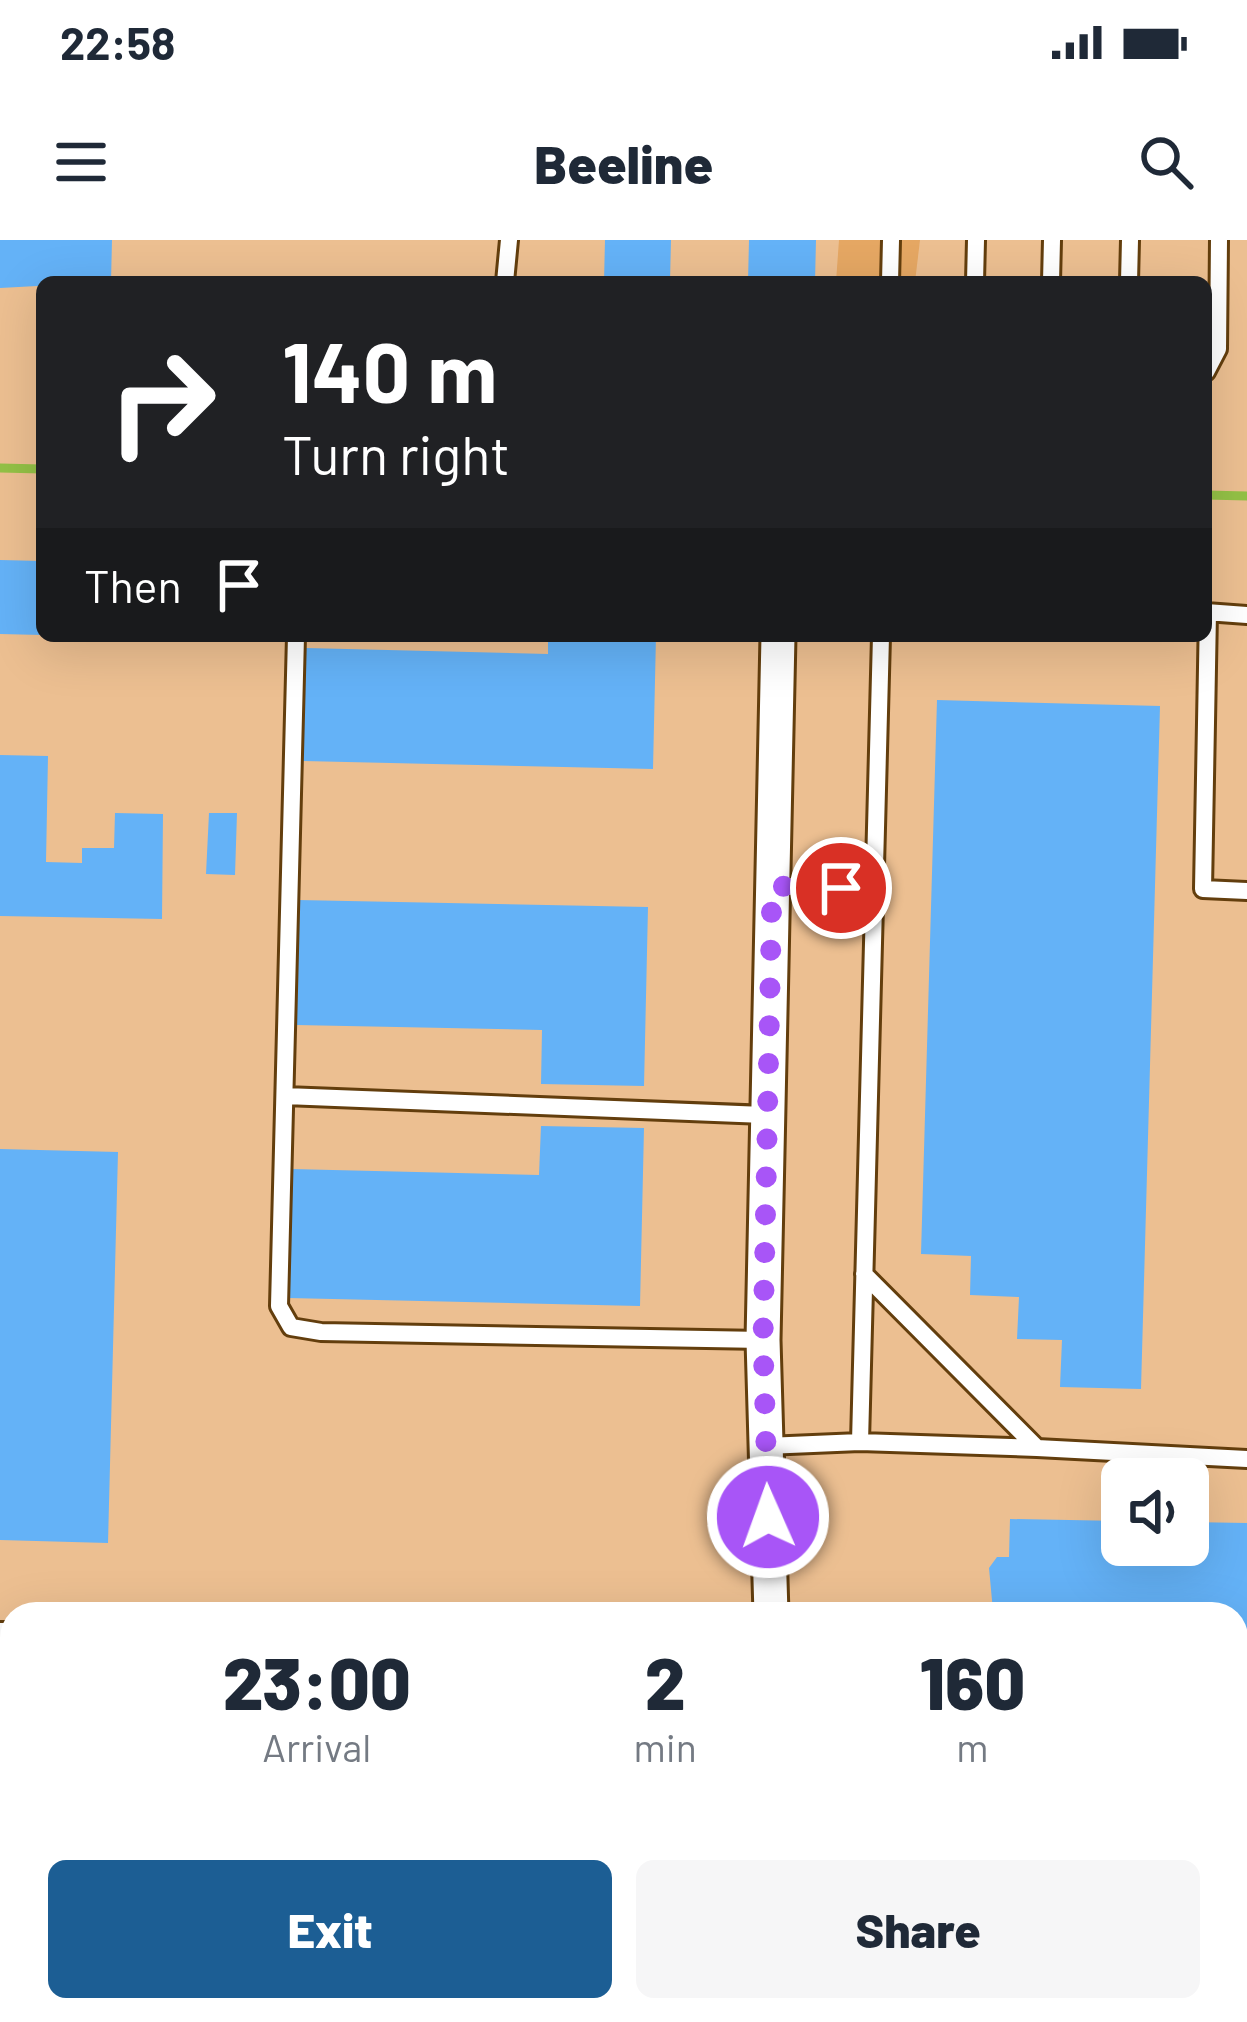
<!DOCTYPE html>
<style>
:root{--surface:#fff;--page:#f6f6f7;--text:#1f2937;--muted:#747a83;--accent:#1c5e94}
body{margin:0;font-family:Barlow,sans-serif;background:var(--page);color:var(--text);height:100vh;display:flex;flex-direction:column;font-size:45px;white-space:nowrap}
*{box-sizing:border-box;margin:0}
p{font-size:39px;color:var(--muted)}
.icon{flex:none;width:66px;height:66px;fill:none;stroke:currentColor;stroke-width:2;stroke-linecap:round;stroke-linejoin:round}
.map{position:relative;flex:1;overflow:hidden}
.drawer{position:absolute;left:0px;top:1362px;width:1248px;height:420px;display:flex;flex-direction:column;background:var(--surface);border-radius:36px 36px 0 0;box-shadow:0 12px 48px #0002}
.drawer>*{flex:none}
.top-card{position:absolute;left:36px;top:36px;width:1176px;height:366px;border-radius:18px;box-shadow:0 12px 48px #0002;background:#202124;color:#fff;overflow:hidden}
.tools{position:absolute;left:1101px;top:1218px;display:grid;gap:24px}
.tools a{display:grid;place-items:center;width:108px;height:108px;border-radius:18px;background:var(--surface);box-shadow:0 12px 48px #0002;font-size:60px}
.pin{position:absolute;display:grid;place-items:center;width:102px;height:102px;color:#fff;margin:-51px;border:6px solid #fff;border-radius:50%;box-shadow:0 3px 12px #0007}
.me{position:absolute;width:132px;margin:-66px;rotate:358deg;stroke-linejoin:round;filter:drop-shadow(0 0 9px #0008)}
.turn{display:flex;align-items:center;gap:42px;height:252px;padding:0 48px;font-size:54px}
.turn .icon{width:156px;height:156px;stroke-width:2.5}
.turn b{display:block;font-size:84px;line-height:102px}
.then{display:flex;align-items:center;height:114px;padding:0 48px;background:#0003;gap:24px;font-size:45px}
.eta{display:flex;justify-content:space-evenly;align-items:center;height:204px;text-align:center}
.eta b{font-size:72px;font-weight:800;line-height:84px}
.action{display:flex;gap:24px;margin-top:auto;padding:24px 48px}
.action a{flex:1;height:138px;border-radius:18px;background:var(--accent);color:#fff;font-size:48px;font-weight:800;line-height:138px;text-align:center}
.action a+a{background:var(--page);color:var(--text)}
.status{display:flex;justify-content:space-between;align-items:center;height:84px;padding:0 60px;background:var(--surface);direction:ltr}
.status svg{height:33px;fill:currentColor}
header{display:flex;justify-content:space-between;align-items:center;height:156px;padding:0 48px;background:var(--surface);font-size:54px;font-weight:800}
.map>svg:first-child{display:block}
.green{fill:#e5a763}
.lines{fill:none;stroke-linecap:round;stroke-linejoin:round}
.stream{stroke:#93c146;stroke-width:9}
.building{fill:#64b2f7}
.service-casing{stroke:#633e0d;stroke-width:22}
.minor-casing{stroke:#633e0d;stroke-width:39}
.service{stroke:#fff;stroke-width:16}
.minor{stroke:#fff;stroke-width:33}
.route{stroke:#a855f7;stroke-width:21;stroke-dasharray:0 37.8}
</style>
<div class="status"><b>22:58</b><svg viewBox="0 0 49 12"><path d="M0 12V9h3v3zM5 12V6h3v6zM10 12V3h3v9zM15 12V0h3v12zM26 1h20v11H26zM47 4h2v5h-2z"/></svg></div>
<header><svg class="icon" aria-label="menu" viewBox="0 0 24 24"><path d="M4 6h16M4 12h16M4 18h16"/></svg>Beeline<svg class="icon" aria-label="search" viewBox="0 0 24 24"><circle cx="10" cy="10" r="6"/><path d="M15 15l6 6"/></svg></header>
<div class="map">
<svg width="1247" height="1782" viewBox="0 0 1247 1782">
<rect width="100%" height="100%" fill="#ecbf91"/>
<path class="green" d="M839,0H920L915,42H836Z"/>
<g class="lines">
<path class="stream" d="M0,228L42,229
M1206,255L1247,256"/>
</g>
<path class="building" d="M0,0H112L111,42L0,48Z
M605,0H671L670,42H604Z
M749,0H816L815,42H748Z
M0,320L42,321V395L0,394Z
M548,396H656L653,529L303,521L306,408L548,414Z
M937,460L1160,466L1141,1149L1060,1147L1062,1100L1017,1099L1019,1057L970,1055L971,1016L921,1014Z
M0,515L48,516L46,622L82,623V608H114L115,573L163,574L162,679L0,676Z
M209,573H237L235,635L206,634Z
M298,660L648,667L644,846L541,844L542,790L296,785Z
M541,886L644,888L640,1066L288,1058L291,929L539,935Z
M0,909L118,912L108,1303L0,1300Z
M1010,1279L1122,1281V1305H1188V1282L1247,1283V1421L1236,1420V1374L993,1371L989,1328L997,1317H1009Z
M2,1561L12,1562V1770H597V1782H0Z
M978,1770H1170L1169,1782H978Z"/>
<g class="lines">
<defs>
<path id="service" d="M505,42L509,0
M890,42L891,0
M975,42L976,0
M1051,42L1052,0
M1129,42L1130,0
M1206,132L1218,109L1219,0
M1206,372L1247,375
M1208,372L1203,649L1247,651
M296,396L279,1066L291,1087L321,1092L763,1100
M772,646L875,649
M285,856L767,875
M864,1034L1037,1208L1247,1219
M860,1202L881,396
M766,1206L860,1202L1037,1208
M0,1391H12"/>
<path id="minor" d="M771,1374L763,1100L778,396
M812,1770L813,1782"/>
</defs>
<use href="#service" class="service-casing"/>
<use href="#minor" class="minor-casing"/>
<use href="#service" class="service"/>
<use href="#minor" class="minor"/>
</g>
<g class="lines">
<path class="route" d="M768,1277L763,1100L772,646L841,648"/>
</g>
</svg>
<div class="tools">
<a><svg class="icon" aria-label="sound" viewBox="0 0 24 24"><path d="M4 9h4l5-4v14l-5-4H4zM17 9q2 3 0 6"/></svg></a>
</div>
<div class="pin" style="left:841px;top:648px;background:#d93025"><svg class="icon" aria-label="arrive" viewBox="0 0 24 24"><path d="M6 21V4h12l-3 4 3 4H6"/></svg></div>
<svg class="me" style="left:768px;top:1277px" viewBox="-20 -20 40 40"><circle r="17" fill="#a855f7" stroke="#fff" stroke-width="3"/><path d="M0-11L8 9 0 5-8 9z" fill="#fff"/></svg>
<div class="top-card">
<div class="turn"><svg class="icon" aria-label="right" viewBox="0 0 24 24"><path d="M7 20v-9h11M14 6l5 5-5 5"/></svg><div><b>140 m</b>Turn right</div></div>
<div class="then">Then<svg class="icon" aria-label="arrive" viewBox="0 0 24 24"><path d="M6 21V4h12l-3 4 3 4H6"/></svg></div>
</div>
<section class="drawer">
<div class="eta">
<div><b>23:00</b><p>Arrival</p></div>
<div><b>2</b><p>min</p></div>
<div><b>160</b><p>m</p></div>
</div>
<div class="action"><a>Exit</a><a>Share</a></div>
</section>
</div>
